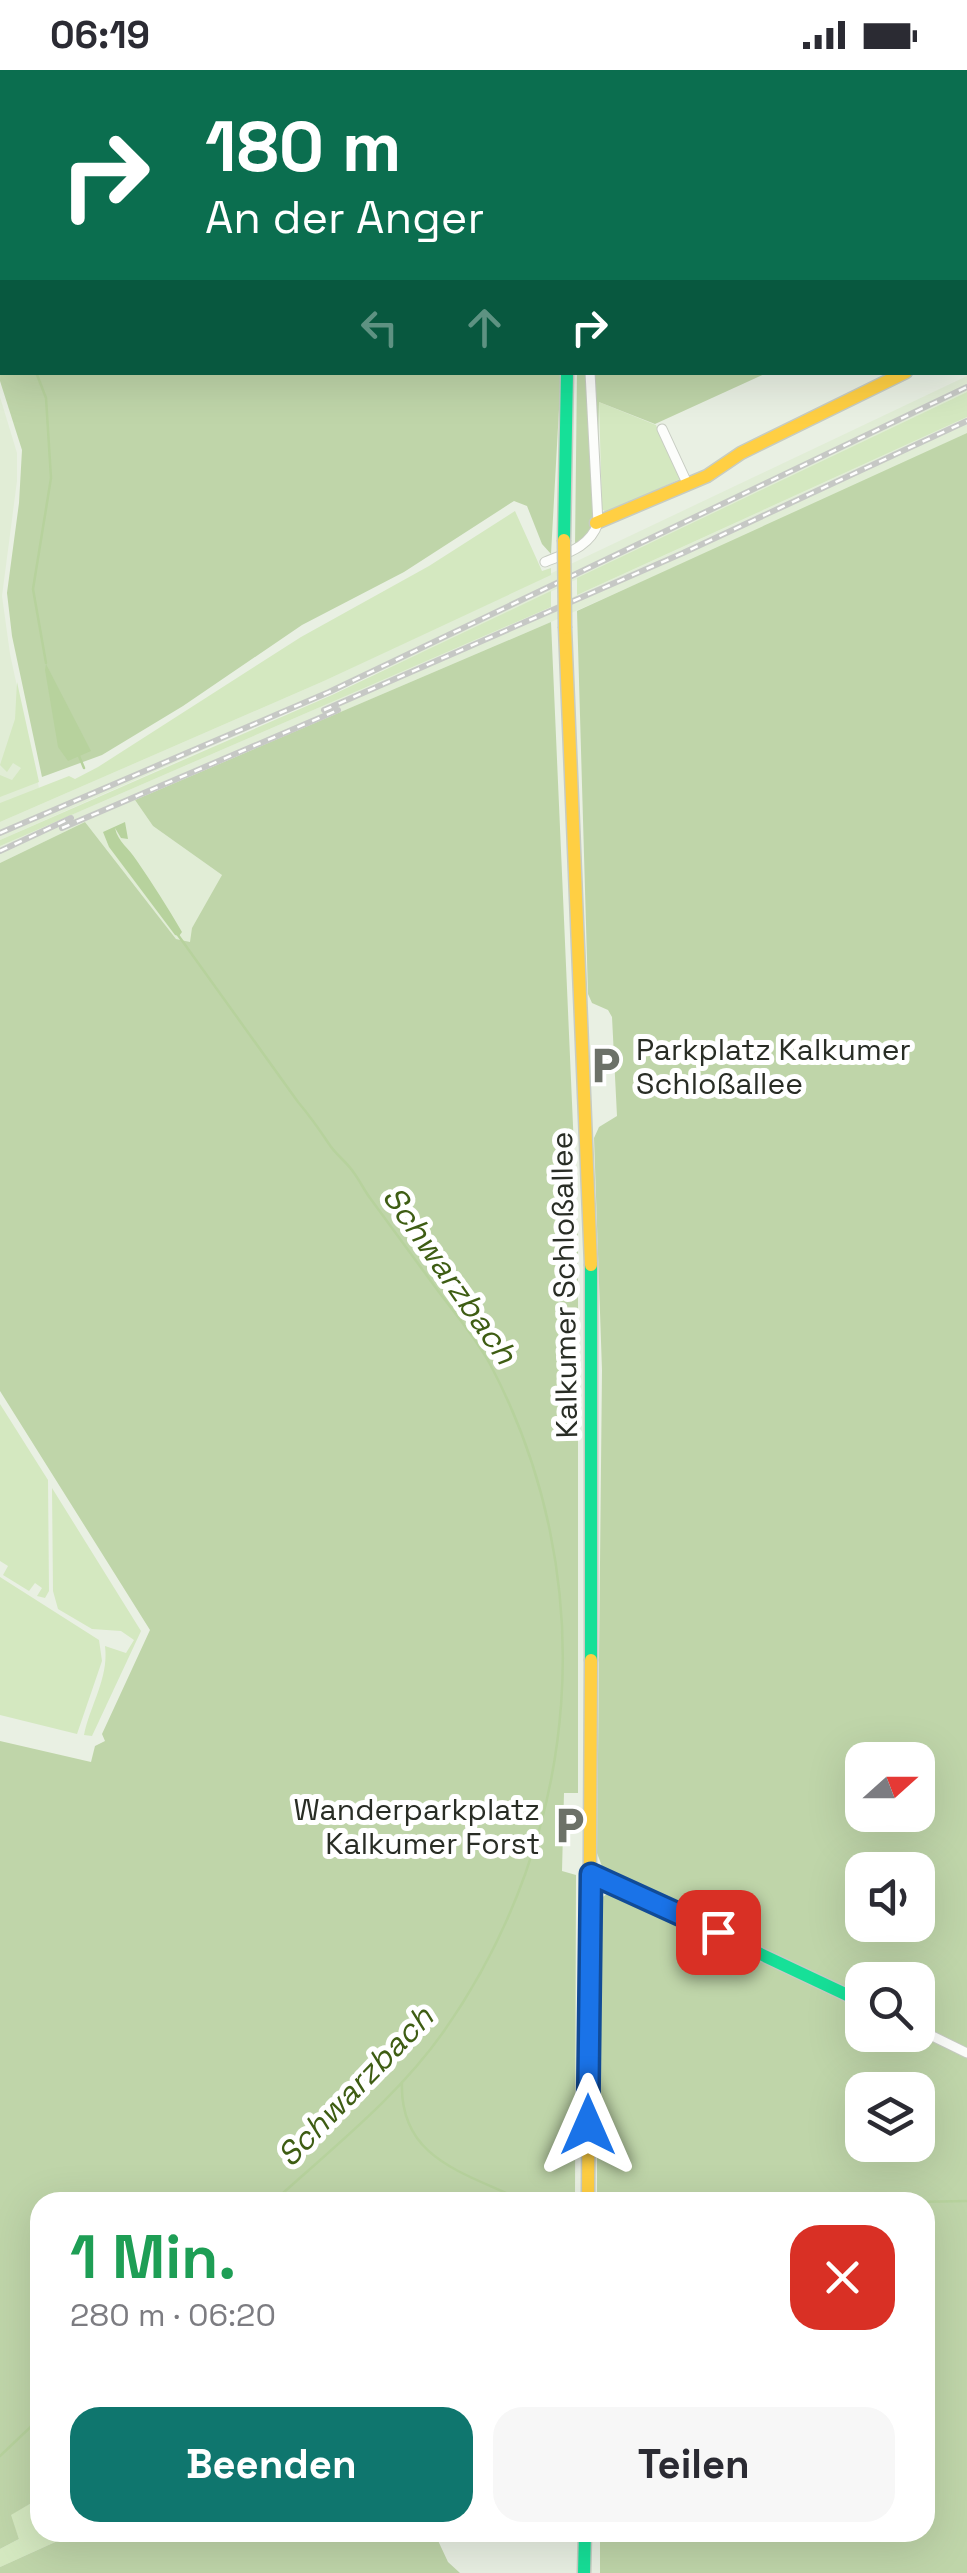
<!DOCTYPE html>
<html lang="de">
<meta charset="utf-8">
<style>
:root{--surface:#fff;--page:#f7f7f7;--text:#2b2b33;--muted:#7c7c81;--accent:#0f766e}
body{margin:0;font-family:"Space Grotesk",sans-serif;background:var(--page);color:var(--text);height:100vh;display:flex;flex-direction:column;font-size:38px;white-space:nowrap}
*{box-sizing:border-box;margin:0}
p{font-size:32px;color:var(--muted)}
.icon{flex:none;width:55px;height:55px;fill:none;stroke:currentColor;stroke-width:2;stroke-linecap:round;stroke-linejoin:round}
.map{position:relative;flex:1;overflow:hidden}
.details{position:absolute;left:30px;top:2122px;width:905px;height:350px;display:flex;flex-direction:column;background:var(--surface);border-radius:30px;box-shadow:0 10px 40px #0002}
.details>*{flex:none}
.top-card{position:absolute;left:0px;top:0px;width:968px;height:305px;box-shadow:0 10px 40px #0002;background:#0b6e4f;color:#fff;overflow:hidden}
.needle{width:65px;rotate:69deg}
.tools{position:absolute;left:845px;top:1672px;display:grid;gap:20px}
.tools a{display:grid;place-items:center;width:90px;height:90px;border-radius:20px;background:var(--surface);box-shadow:0 10px 40px #0002;font-size:50px}
.pin{position:absolute;display:grid;place-items:center;width:85px;height:85px;color:#fff;margin:-42px;border-radius:20px;box-shadow:0 5px 15px #0006}
.me{position:absolute;width:110px;margin:-55px;rotate:0deg;stroke-linejoin:round;filter:drop-shadow(0 0 8px #0008)}
.turn{display:flex;align-items:center;gap:35px;height:210px;padding:0 40px;font-size:45px}
.turn .icon{width:130px;height:130px;stroke-width:2.5}
.turn b{display:block;font-size:70px;line-height:85px}
.lanes{display:flex;align-items:center;height:95px;padding:0 40px;background:#0003;justify-content:center;gap:50px;direction:ltr}
.lanes .off{opacity:.35}
.round{display:grid;place-items:center;flex:none;width:105px;height:105px;border-radius:30px;background:var(--page)}
.headline{display:flex;align-items:center;justify-content:space-between;height:170px;padding:0 40px}
h1{font-size:60px;font-weight:800;line-height:75px;color:#1e9e55}
.primary-button{display:flex;gap:20px;margin-top:auto;padding:20px 40px}
.primary-button a{flex:1;height:115px;border-radius:30px;background:var(--accent);color:#fff;font-size:40px;font-weight:800;line-height:115px;text-align:center}
.primary-button a+a{background:var(--page);color:var(--text)}
.status{display:flex;justify-content:space-between;align-items:center;height:70px;padding:0 50px;background:var(--surface);direction:ltr}
.status svg{height:28px;fill:currentColor}
.map>svg:first-child{display:block}
.built{fill:#e1edd6}
.green{fill:#d4e8c0}
.forest{fill:#bfd5a9;fill-rule:evenodd}
.water{fill:#b7d29d}
.lines{fill:none;stroke-linecap:round;stroke-linejoin:round}
.stream{stroke:#b7d29d;stroke-width:2.5}
.street-casing{stroke:#c7ccc2;stroke-width:11}
.fast-casing{stroke:#c7ccc2;stroke-width:15}
.slow-casing{stroke:#c7ccc2;stroke-width:15}
.jam-casing{stroke:#c7ccc2;stroke-width:15}
.street{stroke:#fcfdfb;stroke-width:9}
.fast{stroke:#16e098;stroke-width:12}
.slow{stroke:#ffcf43;stroke-width:12}
.jam{stroke:#f24e42;stroke-width:12}
.rail-casing{stroke:#c6c8c5;stroke-width:6}
.rail{stroke:#fff;stroke-width:2.5;stroke-dasharray:8;stroke-linecap:butt}
.slow-bridge-casing{stroke:#c7ccc2;stroke-width:15;stroke-linecap:butt}
.slow-bridge{stroke:#ffcf43;stroke-width:12}
.route-casing{stroke:#114b97;stroke-width:25}
.route{stroke:#1a73e8;stroke-width:18}
.labels{text-anchor:middle;dominant-baseline:central;stroke-width:10;stroke-linejoin:round;paint-order:stroke}
.poi-label{font-size:30px;fill:#292d25;stroke:#fff;text-anchor:start}
.street-label{font-size:30px;fill:#292d25;stroke:#fff}
.water-label{font-size:32px;font-style:italic;fill:#3e5d13;stroke:#fff}
</style>
<div class="status"><b>06:19</b><svg viewBox="0 0 49 12"><path d="M0 12V9h3v3zM5 12V6h3v6zM10 12V3h3v9zM15 12V0h3v12zM26 1h20v11H26zM47 4h2v5h-2z"/></svg></div>
<div class="map">
<svg width="967" height="2503" viewBox="0 0 967 2503">
<rect width="100%" height="100%" fill="#e9f0e3"/>
<path class="built" d="M967,306V322L442,574L0,770V752L324,611Z
M0,327L17,383V411L2,526L10,584L41,727L0,745Z
M967,347V363L825,430L551,552L135,730L153,756L222,805L191,873L176,869L85,752L0,793V776L551,537Z"/>
<path class="green" d="M967,322V347L577,525V508Z
M599,332L656,355L680,409L607,443L602,439Z
M515,441L542,501L551,498V505L324,611L0,752V733L69,706L75,709L98,697L301,567L429,496Z
M551,521V537L0,776V770L332,625Z
M17,612L39,712L0,727V705L12,710L21,698L13,693L7,702L0,695L15,649Z
M0,1334L48,1410L49,1521L45,1528L37,1526L42,1518L35,1513L29,1521L3,1505L8,1496L0,1491Z
M52,1418L141,1561L92,1666L84,1665C90,1635 109,1608 105,1576L126,1583L134,1570L121,1561L92,1559L58,1539L53,1521Z
M0,1507L99,1570L102,1591L77,1664L0,1645Z
M40,2428V2462L75,2463L0,2497V2479L19,2469L10,2445Z"/>
<path class="forest" d="M586,0H967V210L965,2Z
M2,129V302L561,303L551,484L542,474L527,436L514,431L404,502L302,555L183,636L102,685L42,707L12,566L7,523L19,433L22,380L0,311Z
M577,303H767L655,354L599,332L596,453L591,467L575,476Z
M967,363V2503H600V2463L925,2462V2132H626L597,2127V1831L607,1824L619,1823L620,1812L603,1799L597,1783L602,1300L594,1068L599,1057L617,1046L612,947L608,940L592,933L588,924L577,541ZM862,1690H918V1745H862ZM862,1800H918V1855H862ZM862,1910H918V1965H862ZM862,2020H918V2075H862Z
M551,552L578,1170V1723H564L562,1801L576,1805L575,2132H40V2428L11,2445L19,2469L0,2479V1671L91,1692L95,1676L105,1671L102,1664L150,1560L0,1321V793L85,752L176,869L190,872L192,858L222,805L153,756L135,730Z
M434,2462L448,2492L460,2503H0V2497L75,2463Z"/>
<path class="water" d="M46,594L91,681L68,691L58,677L45,600Z
M125,752L128,769L121,768L115,758C118,772 129,778 137,791C153,814 168,838 182,862L179,866L175,865L109,777L103,762Z"/>
<g class="lines">
<path class="stream" d="M0,253L2,256
M36,302L46,328L51,408L33,519L46,593
M79,686L84,698
M178,865L298,1032C310,1046 319,1059 329,1074C336,1085 347,1092 354,1103C360,1111 364,1120 370,1128C391,1157 412,1185 433,1214C452,1240 474,1265 490,1294C603,1508 582,1764 444,1961C398,2027 331,2079 273,2132
M402,2012C399,2091 468,2103 525,2132
M915,2132L967,2131
M0,2386L40,2348"/>
<defs>
<path id="street" d="M965,274L967,272
M662,359L687,413
M545,492C567,483 590,477 598,453L590,302
M918,1959L967,1983"/>
<path id="fast" d="M564,470L567,302
M591,1590V1195
M591,1804L862,1932
M584,2503L585,2462"/>
<path id="slow" d="M596,453L707,406L741,383L906,302
M565,558L591,1195
M588,2132L591,1590"/>
<path id="jam" d="M576,0V2"/>
</defs>
<use href="#street" class="street-casing"/>
<use href="#fast" class="fast-casing"/>
<use href="#slow" class="slow-casing"/>
<use href="#jam" class="jam-casing"/>
<use href="#street" class="street"/>
<use href="#fast" class="fast"/>
<use href="#slow" class="slow"/>
<use href="#jam" class="jam"/>
<defs>
<path id="rail" d="M324,640L683,483L967,351
M62,758L338,640
M0,763L329,622L967,317
M0,781L71,748"/>
</defs>
<use href="#rail" class="rail-casing"/>
<use href="#rail" class="rail"/>
<defs>
<path id="slow-bridge" d="M564,470L565,558"/>
</defs>
<use href="#slow-bridge" class="slow-bridge-casing"/>
<use href="#slow-bridge" class="slow-bridge"/>
</g>
<g class="lines">
<defs>
<path id="route" d="M588,2055L591,1804L718,1862"/>
</defs>
<use href="#route" class="route-casing"/>
<use href="#route" class="route"/>
</g>
<defs>
<symbol id="parking-bare" viewBox="-9 -9 18 18"><path d="M-3.5-5.5H1a3.5 3.5 0 0 1 0 7H-1V5.5H-3.5ZM-1-3.4V-.6H.8a1.4 1.4 0 0 0 0-2.8Z" fill="#6c7168" stroke="#fff" stroke-width="2.5" paint-order="stroke"/></symbol>
</defs>
<g fill-rule="evenodd">
<use href="#parking-bare" x="578" y="968" width="55" height="55"/>
<use href="#parking-bare" x="542" y="1728" width="55" height="55"/>
</g>
<g class="labels">
<g class="poi-label">
<text x="636" y="979">Parkplatz Kalkumer<tspan x="636" dy="34">Schloßallee</tspan></text>
<text x="540" y="1739" text-anchor="end">Wanderparkplatz<tspan x="540" dy="34">Kalkumer Forst</tspan></text>
</g>
<g class="street-label">
<text transform="translate(564 1215) rotate(-91)">Kalkumer Schloßallee</text>
</g>
<g class="water-label">
<text transform="translate(450 1205) rotate(55)">Schwarzbach</text>
<text transform="translate(355 2016) rotate(-46)">Schwarzbach</text>
</g>
</g>
</svg>
<div class="tools">
<a><svg class="needle" viewBox="-14 -14 28 28"><path d="M0-13l5 13h-10z" fill="#e53935"/><path d="M0 13l5-13h-10z" fill="#7c7c81"/></svg></a>
<a><svg class="icon" aria-label="sound" viewBox="0 0 24 24"><path d="M4 9h4l5-4v14l-5-4H4zM17 9q2 3 0 6"/></svg></a>
<a><svg class="icon" aria-label="search" viewBox="0 0 24 24"><circle cx="10" cy="10" r="6"/><path d="M15 15l6 6"/></svg></a>
<a><svg class="icon" aria-label="layers" viewBox="0 0 24 24"><path d="M12 4l9 5-9 5-9-5zM3 14l9 5 9-5"/></svg></a>
</div>
<div class="pin" style="left:718px;top:1862px;background:#d93025"><svg class="icon" aria-label="arrive" viewBox="0 0 24 24"><path d="M6 21V4h12l-3 4 3 4H6"/></svg></div>
<svg class="me" style="left:588px;top:2055px" viewBox="-20 -20 40 40"><path d="M0-17L14 15 0 8-14 15z" fill="#1a73e8" stroke="#fff" stroke-width="4"/></svg>
<div class="top-card">
<div class="turn"><svg class="icon" aria-label="right" viewBox="0 0 24 24"><path d="M7 20v-9h11M14 6l5 5-5 5"/></svg><div><b>180 m</b>An der Anger</div></div>
<div class="lanes"><svg class="icon off" aria-label="left" viewBox="0 0 24 24"><path d="M17 20v-9H6M10 6l-5 5 5 5"/></svg><svg class="icon off" aria-label="ahead" viewBox="0 0 24 24"><path d="M12 20V5M6 11l6-6 6 6"/></svg><svg class="icon" aria-label="right" viewBox="0 0 24 24"><path d="M7 20v-9h11M14 6l5 5-5 5"/></svg></div>
</div>
<section class="details">
<div class="headline"><div><h1>1 Min.</h1><p>280 m · 06:20</p></div><a class="round" style="background:#d93025;color:#fff"><svg class="icon" aria-label="close" viewBox="0 0 24 24"><path d="M6 6l12 12M18 6L6 18"/></svg></a></div>
<div class="primary-button"><a>Beenden</a><a>Teilen</a></div>
</section>
</div>
